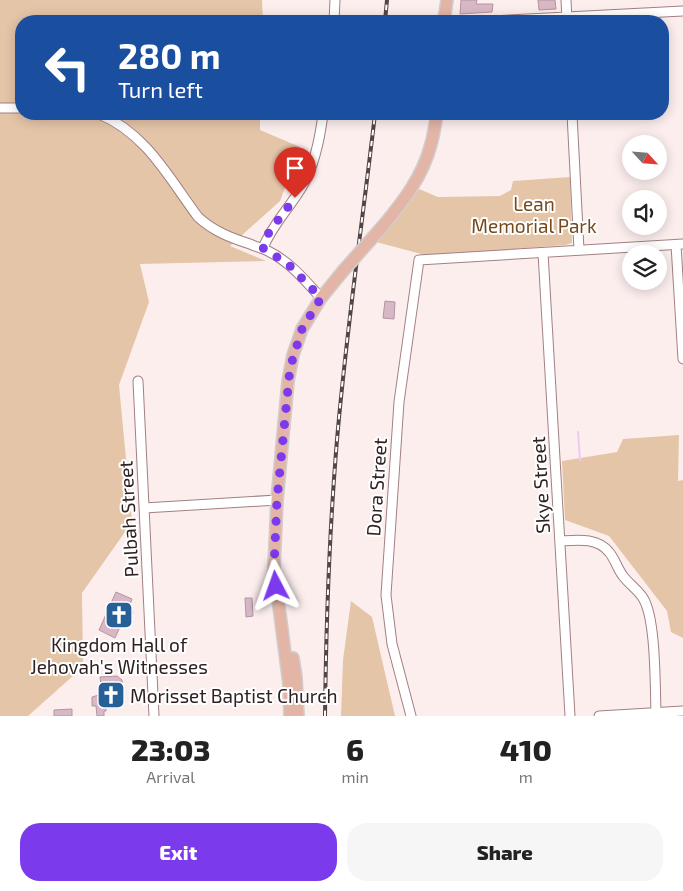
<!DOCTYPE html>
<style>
:root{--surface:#fff;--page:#f6f6f6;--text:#222;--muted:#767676;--accent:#7c3aed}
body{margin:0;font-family:"Exo 2",sans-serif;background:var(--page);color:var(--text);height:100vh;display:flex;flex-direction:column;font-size:19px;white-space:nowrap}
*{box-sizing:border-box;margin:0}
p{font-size:16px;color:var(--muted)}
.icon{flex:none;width:28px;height:28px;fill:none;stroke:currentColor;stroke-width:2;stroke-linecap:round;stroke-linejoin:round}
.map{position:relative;height:716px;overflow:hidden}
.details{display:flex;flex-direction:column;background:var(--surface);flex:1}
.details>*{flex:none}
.top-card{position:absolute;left:15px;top:15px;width:654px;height:105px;border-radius:20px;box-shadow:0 2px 12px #0003;background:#1a4fa0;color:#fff;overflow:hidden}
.needle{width:32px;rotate:116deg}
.buttons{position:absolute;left:622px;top:135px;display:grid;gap:10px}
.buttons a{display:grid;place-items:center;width:45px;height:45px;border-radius:50%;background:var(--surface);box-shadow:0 2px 12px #0003;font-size:25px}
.pin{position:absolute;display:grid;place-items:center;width:42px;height:42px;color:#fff;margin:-51px -21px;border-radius:50% 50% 50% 0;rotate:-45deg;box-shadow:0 0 5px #0007}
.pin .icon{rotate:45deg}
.me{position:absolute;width:55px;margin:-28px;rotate:356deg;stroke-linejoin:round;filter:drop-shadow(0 0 4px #0008)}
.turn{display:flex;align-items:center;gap:18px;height:105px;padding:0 20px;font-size:22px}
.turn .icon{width:65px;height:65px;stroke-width:2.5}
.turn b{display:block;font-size:35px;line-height:42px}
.eta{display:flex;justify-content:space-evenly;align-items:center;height:85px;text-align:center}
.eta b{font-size:30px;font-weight:800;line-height:35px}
.cta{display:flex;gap:10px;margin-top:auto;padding:10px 20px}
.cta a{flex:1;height:58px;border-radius:20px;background:var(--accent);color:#fff;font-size:20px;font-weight:800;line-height:58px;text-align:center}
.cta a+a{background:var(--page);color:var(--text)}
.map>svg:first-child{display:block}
.green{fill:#e5c5a8}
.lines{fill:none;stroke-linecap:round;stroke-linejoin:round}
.stream{stroke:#f2c8f3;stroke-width:2}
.building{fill:#d9b8c6;stroke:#b494a2}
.minor-casing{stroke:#a28082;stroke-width:11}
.major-casing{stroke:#d1cece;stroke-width:14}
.minor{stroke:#fff;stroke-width:9}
.major{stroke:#e3b5a6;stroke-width:11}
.rail-casing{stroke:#534546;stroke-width:4}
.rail{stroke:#fff;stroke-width:2;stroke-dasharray:5.5;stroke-linecap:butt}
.major-bridge-casing{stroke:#d1cece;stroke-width:14;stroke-linecap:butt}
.major-bridge{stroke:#e3b5a6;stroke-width:11}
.route{stroke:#7c3aed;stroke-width:9;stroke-dasharray:0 16.2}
.labels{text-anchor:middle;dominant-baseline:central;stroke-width:4;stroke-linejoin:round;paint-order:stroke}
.park-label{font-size:19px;fill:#74491d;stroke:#fff}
.street-label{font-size:19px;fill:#2f2122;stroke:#fff}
.poi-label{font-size:19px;fill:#2f2122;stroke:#fff}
</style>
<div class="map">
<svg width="683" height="716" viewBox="0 0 683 716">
<rect width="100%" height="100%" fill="#fdeeee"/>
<path class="green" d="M0,0H262L263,21H52V19H43V21H21V114H260V130L300,147L280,201L230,246L266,261L140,264L149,302L119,385L132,522L82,593L83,667L28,716H0Z
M570,177L572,243L565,245L429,256L376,242L399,216L419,189L438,197L500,196L511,190L513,181Z
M679,435L678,481L683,480V638L671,632L667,611L609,536L565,520L562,461L617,452L623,439Z
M351,601L372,617L395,716H341L343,660Z"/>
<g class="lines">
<path class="stream" d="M578,432L580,460"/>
</g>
<path class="building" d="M461,0H477L476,4H493L492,12L460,14Z
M538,0H555L556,9L539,10Z
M385,301L395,302L394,319L383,318Z
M116,592L132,599L128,610L133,612L129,621L124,618L115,638L99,630Z
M245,598H252L253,616L246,617Z
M117,676L122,680L123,697H119L120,708H106V711H104V716H97L96,706H92V697L102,694L100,677Z
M72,709V716H54V710Z"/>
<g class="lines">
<defs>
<path id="minor" d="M566,0L567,21
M334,21L335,0
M491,21L683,11
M0,108H21
M99,114C146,133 169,178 198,217C213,231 231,238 250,244C256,247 262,248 268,251C290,262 305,280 321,298
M572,114L579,250
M676,245L683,359
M263,248C273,223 290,208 303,185C315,164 320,138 323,114
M543,253L570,716
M138,381L154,716
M144,508L277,500
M560,541C577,540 597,537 609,552C615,559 617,568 623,576C629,584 638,590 643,598C656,618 655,686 656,712
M411,716L392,644L386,595L399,402L419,260L683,244
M599,716L683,711"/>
<path id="major" d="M444,21L447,0
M382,227C403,202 423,176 431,144C434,134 435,124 437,114
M293,658L296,677L298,716
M290,716L289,684L274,568L277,500L288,381L293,355L302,329L321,298L343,271"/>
</defs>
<use href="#minor" class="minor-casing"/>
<use href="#major" class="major-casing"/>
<use href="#minor" class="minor"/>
<use href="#major" class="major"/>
<defs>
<path id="rail" d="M385,21L387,0
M325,716C326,628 329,540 336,452C345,339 362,226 375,114"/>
</defs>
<use href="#rail" class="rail-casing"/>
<use href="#rail" class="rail"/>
<defs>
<path id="major-bridge" d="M343,271L382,227"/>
</defs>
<use href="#major-bridge" class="major-bridge-casing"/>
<use href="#major-bridge" class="major-bridge"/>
</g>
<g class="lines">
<path class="route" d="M276,586L274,568L277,500L290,368L302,329L321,298L289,265L263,248L269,232L295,198"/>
</g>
<defs>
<symbol id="church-square" viewBox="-11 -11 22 22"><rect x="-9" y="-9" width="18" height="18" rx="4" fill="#275f97" stroke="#fff"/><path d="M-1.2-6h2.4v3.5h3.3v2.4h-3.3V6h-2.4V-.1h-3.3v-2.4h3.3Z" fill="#fff"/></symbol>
</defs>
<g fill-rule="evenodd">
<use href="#church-square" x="103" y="599" width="32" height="32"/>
<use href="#church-square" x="95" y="679" width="32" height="32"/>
</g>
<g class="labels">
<g class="park-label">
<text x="534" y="203">Lean<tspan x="534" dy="22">Memorial Park</tspan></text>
</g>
<g class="street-label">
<text transform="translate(540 485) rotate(-93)">Skye Street</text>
<text transform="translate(376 487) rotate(-86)">Dora Street</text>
<text transform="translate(128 519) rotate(-93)">Pulbah Street</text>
</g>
<g class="poi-label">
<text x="119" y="644">Kingdom Hall of<tspan x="119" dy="22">Jehovah's Witnesses</tspan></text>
<text x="130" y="695" text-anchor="start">Morisset Baptist Church</text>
</g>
</g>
</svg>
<div class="buttons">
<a><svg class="needle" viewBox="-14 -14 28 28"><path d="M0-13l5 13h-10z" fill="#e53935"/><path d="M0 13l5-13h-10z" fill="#767676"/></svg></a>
<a><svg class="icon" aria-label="sound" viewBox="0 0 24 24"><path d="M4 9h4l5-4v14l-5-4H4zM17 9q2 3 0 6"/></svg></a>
<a><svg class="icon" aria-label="layers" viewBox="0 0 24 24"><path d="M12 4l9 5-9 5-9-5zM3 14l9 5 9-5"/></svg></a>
</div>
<div class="pin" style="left:295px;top:198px;background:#d93025"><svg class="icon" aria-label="arrive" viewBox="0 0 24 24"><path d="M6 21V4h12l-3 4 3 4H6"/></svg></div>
<svg class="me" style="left:276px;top:586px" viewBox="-20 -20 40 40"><path d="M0-17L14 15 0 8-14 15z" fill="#7c3aed" stroke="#fff" stroke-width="4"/></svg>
<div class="top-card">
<div class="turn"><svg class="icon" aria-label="left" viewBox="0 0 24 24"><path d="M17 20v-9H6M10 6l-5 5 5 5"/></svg><div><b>280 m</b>Turn left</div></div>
</div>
</div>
<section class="details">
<div class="eta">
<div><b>23:03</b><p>Arrival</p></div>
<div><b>6</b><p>min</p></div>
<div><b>410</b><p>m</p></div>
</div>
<div class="cta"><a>Exit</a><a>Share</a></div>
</section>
